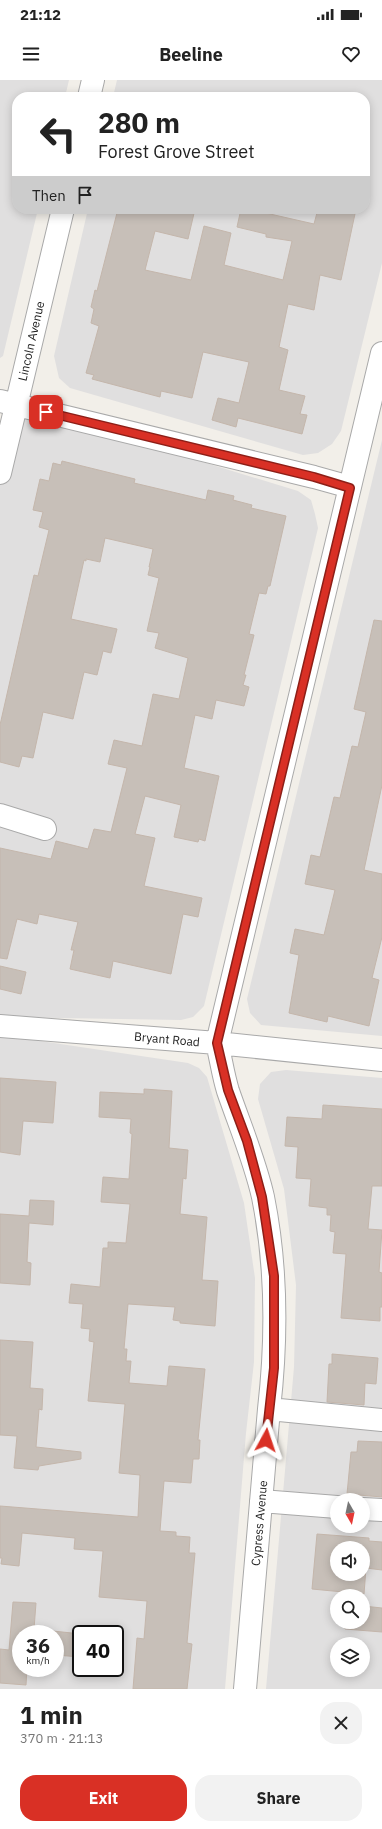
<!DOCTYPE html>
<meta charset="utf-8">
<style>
:root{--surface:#fff;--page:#f2f2f2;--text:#222;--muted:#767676;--accent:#d93025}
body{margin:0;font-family:"IBM Plex Sans",sans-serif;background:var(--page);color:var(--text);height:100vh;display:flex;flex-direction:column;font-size:15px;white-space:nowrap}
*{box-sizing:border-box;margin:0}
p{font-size:13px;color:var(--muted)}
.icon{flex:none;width:22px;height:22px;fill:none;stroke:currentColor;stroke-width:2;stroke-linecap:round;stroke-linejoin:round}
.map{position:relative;height:1609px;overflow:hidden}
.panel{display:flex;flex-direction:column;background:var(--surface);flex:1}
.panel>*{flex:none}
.top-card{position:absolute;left:12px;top:12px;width:358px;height:122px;border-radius:16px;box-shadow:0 2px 10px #0003;background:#fff;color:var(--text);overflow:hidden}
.needle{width:26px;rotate:171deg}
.tools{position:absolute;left:330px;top:1413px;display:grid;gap:8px}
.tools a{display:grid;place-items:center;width:40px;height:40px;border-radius:50%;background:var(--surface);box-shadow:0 2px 10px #0003;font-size:20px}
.speed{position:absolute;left:12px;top:1545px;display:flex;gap:8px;font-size:20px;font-weight:700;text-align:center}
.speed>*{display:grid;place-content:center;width:52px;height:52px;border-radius:50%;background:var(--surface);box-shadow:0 2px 10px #0003;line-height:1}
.speed small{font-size:10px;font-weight:400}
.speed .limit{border:2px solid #111;border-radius:6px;background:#fff;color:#111}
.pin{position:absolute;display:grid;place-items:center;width:34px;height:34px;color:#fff;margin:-17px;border-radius:8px;box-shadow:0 2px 6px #0006}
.me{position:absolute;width:44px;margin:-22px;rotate:5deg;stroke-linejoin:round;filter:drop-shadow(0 0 3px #0008)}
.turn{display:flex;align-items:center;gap:14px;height:84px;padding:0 20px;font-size:18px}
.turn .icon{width:52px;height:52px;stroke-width:2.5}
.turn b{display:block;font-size:28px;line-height:34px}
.then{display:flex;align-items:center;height:38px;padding:0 20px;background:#0003;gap:8px;font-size:15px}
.round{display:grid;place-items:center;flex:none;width:42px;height:42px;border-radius:16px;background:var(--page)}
.overview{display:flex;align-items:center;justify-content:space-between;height:68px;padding:0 20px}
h1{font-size:24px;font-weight:700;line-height:30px}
.action{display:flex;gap:8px;margin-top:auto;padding:8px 20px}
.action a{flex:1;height:46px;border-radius:16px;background:var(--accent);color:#fff;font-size:16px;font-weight:700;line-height:46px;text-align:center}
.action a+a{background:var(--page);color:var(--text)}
.status{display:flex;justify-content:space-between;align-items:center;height:28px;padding:0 20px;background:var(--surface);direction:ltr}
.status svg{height:11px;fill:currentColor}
header{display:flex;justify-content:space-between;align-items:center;height:52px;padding:0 20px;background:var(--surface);font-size:18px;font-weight:700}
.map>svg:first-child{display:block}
.residential{fill:#e0dfdf;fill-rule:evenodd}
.building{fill:#c7bfb8;stroke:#c4b6ab;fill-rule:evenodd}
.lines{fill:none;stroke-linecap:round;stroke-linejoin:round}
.minor-casing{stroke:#a9a9a9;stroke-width:24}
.minor{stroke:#fff;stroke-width:22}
.route-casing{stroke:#8d1f18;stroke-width:10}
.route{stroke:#d93025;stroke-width:7}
.labels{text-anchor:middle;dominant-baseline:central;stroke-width:3.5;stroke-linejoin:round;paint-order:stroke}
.street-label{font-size:12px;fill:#222;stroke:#fff}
</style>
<div class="status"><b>21:12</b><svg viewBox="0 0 49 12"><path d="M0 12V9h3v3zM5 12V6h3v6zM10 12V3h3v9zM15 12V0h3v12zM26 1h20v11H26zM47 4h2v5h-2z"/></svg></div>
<header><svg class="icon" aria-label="menu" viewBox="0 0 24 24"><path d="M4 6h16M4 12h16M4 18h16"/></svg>Beeline<svg class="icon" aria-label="heart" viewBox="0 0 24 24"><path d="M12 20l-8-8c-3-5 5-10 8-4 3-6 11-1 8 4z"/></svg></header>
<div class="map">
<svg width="382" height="1609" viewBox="0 0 382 1609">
<rect width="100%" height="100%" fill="#f2efe9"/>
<path class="residential" d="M0,0H69L65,17H17V129H38L3,276L0,278Z
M117,0H382V183L341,351L332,364L318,373L303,375L70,308L59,298L54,276L88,129H365V17H113Z
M16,325L298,411L311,420L315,434L318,448L204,926L193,937L181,940L0,937V393Z
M382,360V956L261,945L250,933L247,919Z
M0,955L188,983L199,988L207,997L244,1123L255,1198L254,1282L246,1353L225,1609H0ZM21,1554H55V1588H21ZM81,1554H115V1588H81Z
M286,990L382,998V1609H266L294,1287L296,1205L284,1109L258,1019L260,1004L271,992ZM337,1420H363V1446H337ZM337,1468H363V1494H337ZM337,1516H363V1542H337ZM337,1564H363V1590H337Z"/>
<path class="building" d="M118,129H195L188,159L155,151L145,190L191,200L204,146L231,153L224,185L283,200L292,161L266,157V154L237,147L241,129H248L314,144L318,129H356L341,200L320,195L314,230L288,224L279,267L288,270L279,310L305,316L300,334L307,335L302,354L238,338L236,347L212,340L218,318L239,323L249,282L203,272L192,318L161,311L160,317L92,299L94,295L86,293L99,246L91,243L94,229L91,227L95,210L97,211Z
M62,381L135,399L134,403L206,420L208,410L234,416L233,420L252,425L251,428L286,436L270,506H268L266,514L259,513L249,554L254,555L244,595H246L243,605L249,607L244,626L216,620L212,639L195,635L184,688L219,696L205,761L199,759L198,762L174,757L181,725L145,716L135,754L155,758L144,806L202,818L198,837L183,834L171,894L113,881L110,898L70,889L74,870H71L78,842L39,834L37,844L17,839L7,879L0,878V768L51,779L56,761L88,769L94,749L111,752L127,688L108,684L114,660L142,666L153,614L179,619L188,578L155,568L159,553L147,551L159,498L148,495L150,487H149L153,469L105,458L100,482L86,479V481L84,480L71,539L117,549L111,573L103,571L97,595L84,592L73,639L43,632L33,678L22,676L19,687L0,682V645L34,495L38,496L49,450L39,447L43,432L33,430L40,399L49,401L53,383L61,385Z
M374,540L382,541V705L364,790L382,794V857L372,898L379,900L369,946L328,936L327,942L289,933L299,875L290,873L295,849L324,855L335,810L305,804L311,775L320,777L334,717L340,718L352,666L358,667L366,632L354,629Z
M0,886L26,892L21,914L0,909Z
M0,998L56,1002L53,1043L23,1041L20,1075L0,1072Z
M144,1009L172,1011L169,1068L188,1070L186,1099L183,1098L180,1134L207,1137L202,1200L218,1201L215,1246L180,1243V1241L173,1240L175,1227L128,1224L124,1269H127L126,1281H131L129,1303L167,1306L169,1286L205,1289L198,1360H200L199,1379H193L191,1403L164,1401L160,1451L176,1452V1456L190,1457L189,1473H195L187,1563L192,1564L187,1609H133L137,1558L144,1559L147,1521L99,1517L103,1471L74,1469L75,1458L22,1453L19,1486L1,1484L2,1478H0V1426L138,1437L140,1395L119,1393L125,1324L88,1321L94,1262L89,1261L90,1249L81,1248L83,1224L69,1223L71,1204L100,1207L103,1168H108V1162L126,1163L130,1124L101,1122L103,1097L129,1099L132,1054L130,1053L131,1039L99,1037L100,1012L144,1014Z
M323,1025L382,1029V1106H372L368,1149L382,1150L379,1192L382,1193V1227H380V1241L341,1238L346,1174L333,1173L335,1152L330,1151L331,1135H327V1128L309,1126L311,1099L296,1098L298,1067L285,1066L287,1037L322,1039Z
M30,1120L54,1121L53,1145L29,1143L27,1182L31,1183L30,1205L0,1203V1134L29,1136Z
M0,1260L33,1262L30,1308L43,1309L42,1330L39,1329L36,1367L81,1372V1379L39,1386L38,1390L14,1388L17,1356L0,1355Z
M332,1274L378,1278L376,1304L365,1303L364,1325L327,1322L329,1284H332Z
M358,1361L382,1362V1417L347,1414L351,1372H357Z
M317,1454L369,1458V1461L382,1462V1490L366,1488L364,1514L312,1509ZM337,1468H363V1494H337Z
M13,1522L36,1523L34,1549L81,1554V1577L55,1575V1554H21V1588H27L26,1605L0,1603V1569L9,1570Z
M363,1526L382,1528V1552L345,1549V1542H363Z"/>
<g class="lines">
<defs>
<path id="minor" d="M89,17L93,0
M0,321L314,397L350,407
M0,393L63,129
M0,735L45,749
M0,946L217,963L382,980
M269,1329L382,1340
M261,1421L337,1427
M363,1429L382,1430
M245,1609L269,1329C277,1259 277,1187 263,1117C255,1081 240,1046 228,1011C223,995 221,979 217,963L382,273"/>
</defs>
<use href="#minor" class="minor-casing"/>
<use href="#minor" class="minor"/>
</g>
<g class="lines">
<defs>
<path id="route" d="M46,332L314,397L350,408L217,963L228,1010L247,1061L262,1117L274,1196V1288L266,1360"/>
</defs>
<use href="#route" class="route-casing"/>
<use href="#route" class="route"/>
</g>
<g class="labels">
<g class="street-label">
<text transform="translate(31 261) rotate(-77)">Lincoln Avenue</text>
<text transform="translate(167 959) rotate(5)">Bryant Road</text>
<text transform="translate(259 1443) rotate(-85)">Cypress Avenue</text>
</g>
</g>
</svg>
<div class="tools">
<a><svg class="needle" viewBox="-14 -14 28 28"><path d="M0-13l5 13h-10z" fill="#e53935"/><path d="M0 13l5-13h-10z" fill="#767676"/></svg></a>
<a><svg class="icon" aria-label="sound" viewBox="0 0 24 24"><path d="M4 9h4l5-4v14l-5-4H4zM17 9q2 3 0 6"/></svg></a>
<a><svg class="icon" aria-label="search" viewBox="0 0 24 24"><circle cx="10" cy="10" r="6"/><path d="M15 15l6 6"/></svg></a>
<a><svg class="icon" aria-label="layers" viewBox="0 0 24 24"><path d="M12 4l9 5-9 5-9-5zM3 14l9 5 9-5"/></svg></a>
</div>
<div class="speed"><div>36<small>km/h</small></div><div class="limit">40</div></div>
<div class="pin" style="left:46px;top:332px;background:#d93025"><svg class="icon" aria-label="arrive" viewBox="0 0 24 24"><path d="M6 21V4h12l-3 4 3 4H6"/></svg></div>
<svg class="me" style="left:266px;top:1360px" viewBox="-20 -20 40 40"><path d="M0-17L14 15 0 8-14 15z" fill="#d93025" stroke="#fff" stroke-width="4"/></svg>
<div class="top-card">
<div class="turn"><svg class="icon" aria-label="left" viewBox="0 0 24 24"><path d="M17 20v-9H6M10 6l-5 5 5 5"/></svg><div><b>280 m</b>Forest Grove Street</div></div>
<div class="then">Then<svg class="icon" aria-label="arrive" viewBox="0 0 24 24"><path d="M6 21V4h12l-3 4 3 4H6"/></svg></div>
</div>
</div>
<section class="panel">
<div class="overview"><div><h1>1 min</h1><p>370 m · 21:13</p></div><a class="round"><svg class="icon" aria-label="close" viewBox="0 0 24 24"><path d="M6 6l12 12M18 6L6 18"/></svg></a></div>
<div class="action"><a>Exit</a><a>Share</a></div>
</section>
